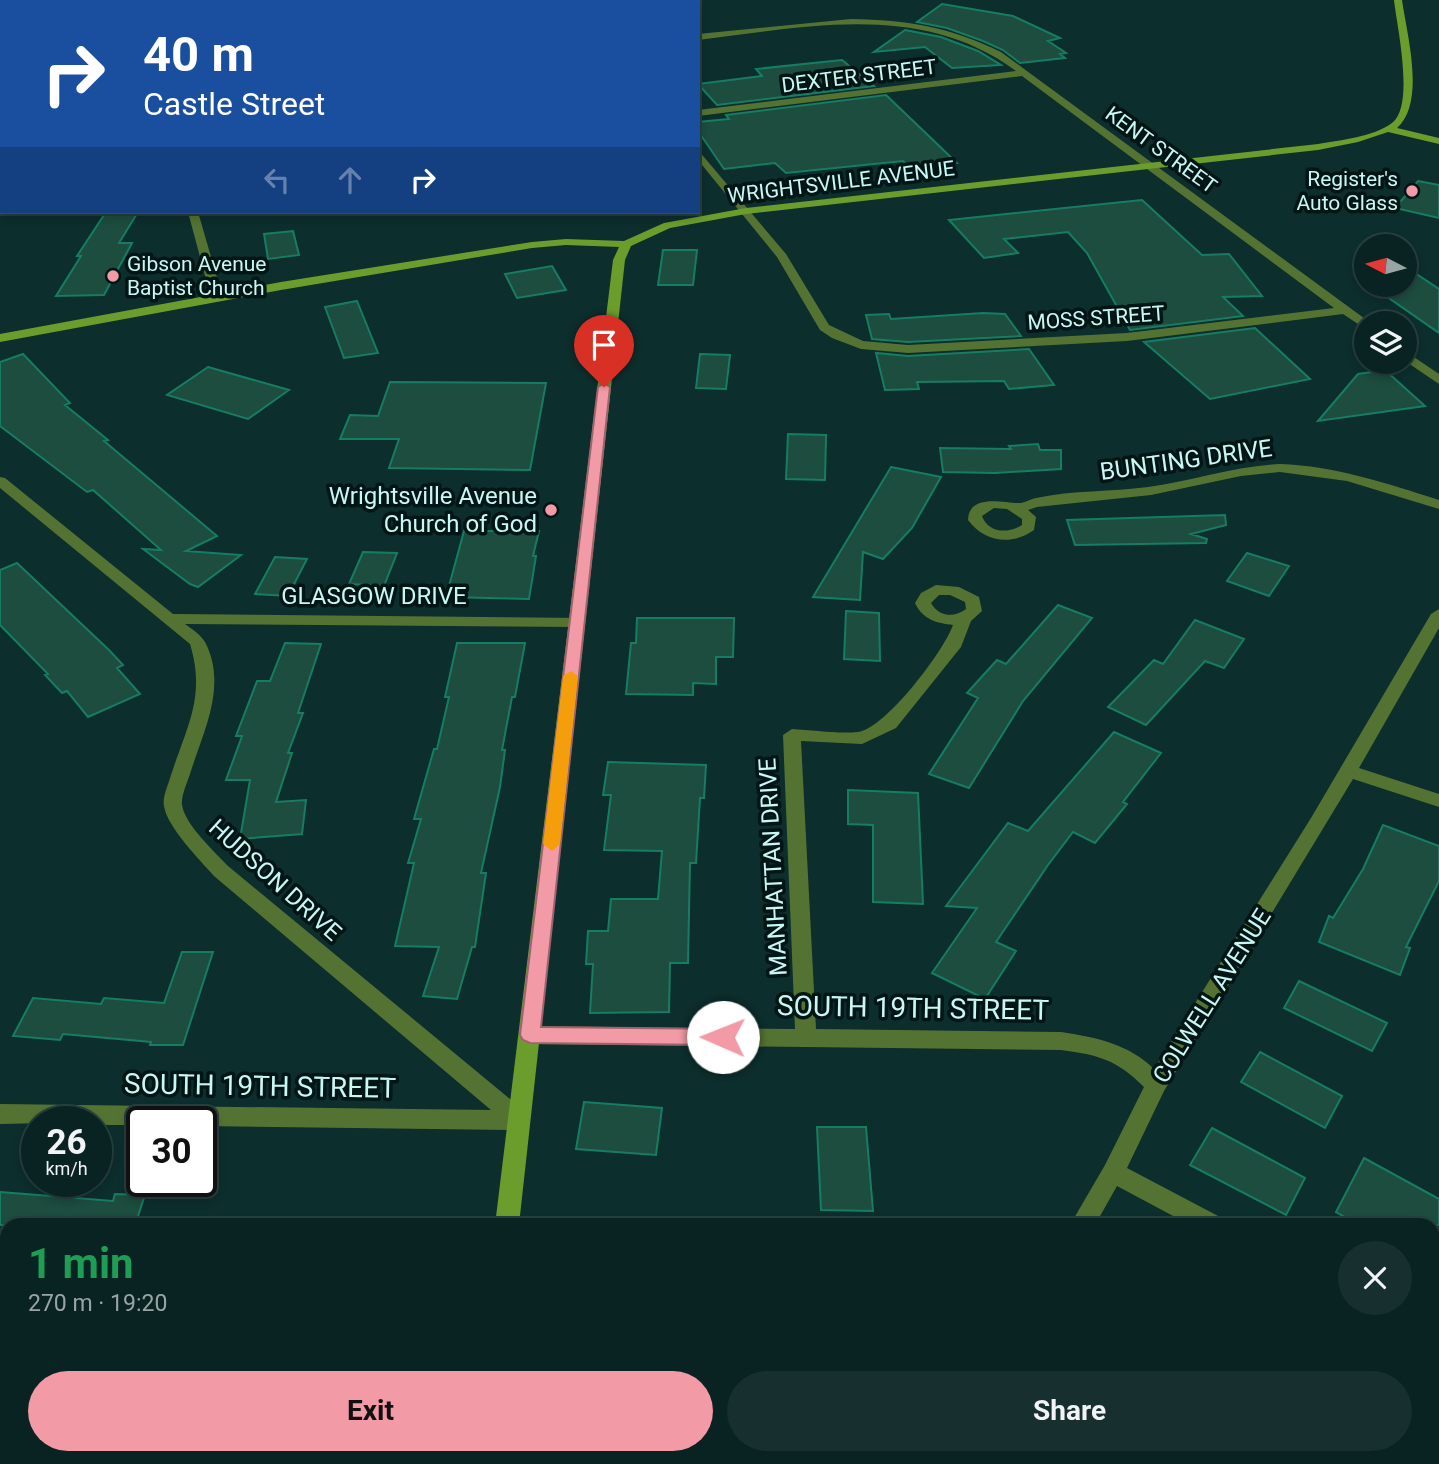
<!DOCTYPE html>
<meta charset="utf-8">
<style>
:root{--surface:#092222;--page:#172f2f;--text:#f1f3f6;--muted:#99a4a5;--line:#293f40;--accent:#f39aa7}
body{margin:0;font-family:Roboto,sans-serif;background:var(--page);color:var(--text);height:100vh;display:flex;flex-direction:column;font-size:26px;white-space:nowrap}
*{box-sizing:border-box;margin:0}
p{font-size:23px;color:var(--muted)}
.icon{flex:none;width:38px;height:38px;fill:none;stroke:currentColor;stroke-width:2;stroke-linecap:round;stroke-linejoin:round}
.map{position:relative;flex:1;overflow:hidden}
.details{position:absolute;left:0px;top:1218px;width:1440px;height:247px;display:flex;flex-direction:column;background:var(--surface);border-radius:21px 21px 0 0;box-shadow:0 4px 10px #0003,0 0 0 2px var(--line)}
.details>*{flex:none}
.top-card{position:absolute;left:0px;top:0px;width:700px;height:214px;box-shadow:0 4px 10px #0003,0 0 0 2px var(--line);background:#1a4fa0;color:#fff;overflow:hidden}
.needle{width:46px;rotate:276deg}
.buttons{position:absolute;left:1354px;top:234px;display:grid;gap:14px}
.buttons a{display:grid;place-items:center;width:63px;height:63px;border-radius:50%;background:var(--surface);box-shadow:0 4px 10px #0003,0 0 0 2px var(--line);font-size:35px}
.speed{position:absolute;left:21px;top:1106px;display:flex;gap:14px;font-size:35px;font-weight:700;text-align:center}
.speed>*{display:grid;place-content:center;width:91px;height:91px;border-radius:50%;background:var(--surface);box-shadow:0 4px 10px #0003,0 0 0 2px var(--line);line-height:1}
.speed small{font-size:18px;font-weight:400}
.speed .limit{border:4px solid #111;border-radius:10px;background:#fff;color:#111}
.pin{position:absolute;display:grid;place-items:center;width:60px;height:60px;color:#fff;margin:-72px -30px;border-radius:50% 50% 50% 0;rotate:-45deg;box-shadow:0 0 7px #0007}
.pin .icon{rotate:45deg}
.me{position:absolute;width:77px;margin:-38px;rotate:271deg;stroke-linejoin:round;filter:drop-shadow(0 0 5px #0008)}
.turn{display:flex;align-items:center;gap:24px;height:147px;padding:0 28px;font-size:32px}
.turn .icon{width:91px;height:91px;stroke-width:2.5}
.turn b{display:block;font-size:49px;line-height:60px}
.lanes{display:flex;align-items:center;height:66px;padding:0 28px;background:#0003;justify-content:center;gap:35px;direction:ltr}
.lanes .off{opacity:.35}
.round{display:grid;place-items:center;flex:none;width:74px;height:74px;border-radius:37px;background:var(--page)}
.head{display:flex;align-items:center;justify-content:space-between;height:119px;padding:0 28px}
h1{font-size:42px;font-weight:700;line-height:52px;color:#1e9e55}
.primary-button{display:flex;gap:14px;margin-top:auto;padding:14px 28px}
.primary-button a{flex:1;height:80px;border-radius:42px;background:var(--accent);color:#111;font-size:28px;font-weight:700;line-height:80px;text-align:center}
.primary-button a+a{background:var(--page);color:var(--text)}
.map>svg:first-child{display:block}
.building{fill:#1c4d3e;stroke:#167d63;stroke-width:2}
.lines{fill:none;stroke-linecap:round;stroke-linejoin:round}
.street{fill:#547332;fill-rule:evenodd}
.secondary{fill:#6b9d2d;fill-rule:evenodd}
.route{fill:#f39aa7;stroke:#9e646d;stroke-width:2}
.slow{fill:#f59e0b}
.poi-dot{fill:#f39aa7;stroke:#011514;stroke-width:2.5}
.labels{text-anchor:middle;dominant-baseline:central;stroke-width:7;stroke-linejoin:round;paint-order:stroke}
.far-street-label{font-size:21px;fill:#c8f8f4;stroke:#011514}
.far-poi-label{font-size:21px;fill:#c8f8f4;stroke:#011514;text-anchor:end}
.street-label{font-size:24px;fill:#c8f8f4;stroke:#011514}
.poi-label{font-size:24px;fill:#c8f8f4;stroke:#011514;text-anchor:end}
.near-street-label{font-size:28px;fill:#c8f8f4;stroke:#011514}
</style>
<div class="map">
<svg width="1439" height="1464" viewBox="0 0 1439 1464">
<rect width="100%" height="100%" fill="#0c2e2d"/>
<path class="building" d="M942,4L1013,16L1060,38L1048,41L1066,53L1060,54L1065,58L1020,63L1003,50L983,41L947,28L917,22Z
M905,30L941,37L978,51L1001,65L952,68L925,47L874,52Z
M842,60L874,86L717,105L698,84L762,76L756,69Z
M886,95L957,163L910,168L903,161L786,173L775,163L724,169L698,131V122L729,119L726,115Z
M1418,181L1439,185V218L1395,208Z
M1142,200L1202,255L1229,254L1262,296L1223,297L1243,316L1130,330L1087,253L1068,232L1004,239L1018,253L984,258L949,220Z
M106,212H138L119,243H132L104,295L56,296L81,256H77Z
M293,231L299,255L268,259L264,234Z
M663,250H697L693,285H658Z
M552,266L566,290L517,298L505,274Z
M1412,271L1439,289V333L1370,285H1405V272Z
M357,301L378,353L344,358L325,307Z
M983,313L1005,314L1021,336L908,342L872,339L866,315L889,314L891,319Z
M1255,328L1310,379L1210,399L1144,342Z
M1029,349L1054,385L1009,389L1004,381L917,382L919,389L885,390L876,353L908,356Z
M23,354L70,403L65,405L108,440L104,441L217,536L186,551L241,555L198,587L190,584L143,549L161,550L93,490L87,492L0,426V362Z
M700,354L730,355L726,389L696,388Z
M208,367L289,390L248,419L167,395Z
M1385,370L1425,406L1318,421L1358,374Z
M390,382L546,383L530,470L389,468L399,439H340L350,415L378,416Z
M788,434L826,435L825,480L786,479Z
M1038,444L1040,450H1061V469L995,473L943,472L940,448L1011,449L1009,446Z
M891,467L941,477L912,528L883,559L863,552L860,600L813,597Z
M1225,515L1226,525L1191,534L1207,539L1206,543L1075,545L1067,520Z
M464,531H539L533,556H536L529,599L446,597Z
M363,552L397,553L384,586L349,584Z
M1247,553L1289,566L1269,596L1227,581Z
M275,557L307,559L288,596L255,594Z
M17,563L109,650L123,665L117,668L140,694L88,717L67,691L62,693L45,675L48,674L0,625V570Z
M1058,605L1092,618L1023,701L969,788L929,774L978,698L967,693L997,660L1006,664Z
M846,611L879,613L880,661L844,659Z
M637,618H734L733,657H716V684L693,683V695L626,694L631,643H636Z
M1195,620L1244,639L1224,668L1205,661L1146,725L1108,707L1154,660L1163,664Z
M285,643L321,644L298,713H303L288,753H292L276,802L306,800L302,834L240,839L250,780H226L242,736H236L257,681H270Z
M457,643H525L515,697H512L502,750H505L500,787L481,873H486L475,947H472L457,999L423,996L439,947L395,946L414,863H408L421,819H414L434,749H437L449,697H445Z
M1114,732L1161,753L1123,802L1127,804L1095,843L1073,832L1048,865L996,942L1016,951L985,999L932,973L977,908L946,906L1008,823L1028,831Z
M608,762L706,765L704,798H700L696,863H690L688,963H670L669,1012L590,1013L593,964H586L588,931H608L611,899H658L662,851L604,850L611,795H603Z
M848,790L918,793L923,904L873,902V825L848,824Z
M1383,825L1439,846V881L1406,947L1410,948L1400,975L1319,942L1329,916L1333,918L1363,869Z
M182,952H213L183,1045H150L151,1042L63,1034L60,1040L13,1036L33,998L101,1004L104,998L164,1003Z
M1299,981L1387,1023L1372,1051L1284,1008Z
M1260,1052L1342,1096L1325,1128L1241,1082Z
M584,1102L662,1108L656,1155L576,1149Z
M817,1127H866L873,1211L821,1210Z
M1212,1128L1305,1178L1286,1215L1190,1165Z
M1364,1158L1439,1199V1225H1359L1336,1212Z
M0,1192L113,1201L115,1194L145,1195L135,1225H0Z"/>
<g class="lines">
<path class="street" d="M159,0H167L158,2Z
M360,0H378L358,2Z
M851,19C908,20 950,27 1001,52L1372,324H1367V330L1343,314L1127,341L908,353L861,349L832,338L820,330L777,257L698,160V150L786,254L829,325L863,341L908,345L1127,333L1334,308L1022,76L698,116V110L1016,71C921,1 807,27 698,40V34Z
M0,110H2V116H0Z
M0,182H2L0,190Z
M188,212H198L223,298L221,301L211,298Z
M1405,351L1439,374V384L1405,361Z
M1280,464C1335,466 1386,483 1439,500V509L1347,481L1280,472L1241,476L1151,495L1037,507L1028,510L1036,517L1034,530C1012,546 984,542 968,520C969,492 1006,504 1021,503C1026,502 1031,499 1036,498C1073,490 1111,492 1148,487C1193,481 1235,466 1280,464ZM994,508L1007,509L1022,519V525C1008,534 988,533 982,516Z
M0,477L5,478L173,614L583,618L585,622L583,626L577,627L185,624C192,629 201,635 205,642C228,686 203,732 190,774C187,783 181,796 182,805C185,825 215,852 228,866L527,1113L530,1120L527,1127L519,1130L201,1126V1122H142V1125H96V1122L0,1124V1104L491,1110L214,876C200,860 167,827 164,806C162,797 169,783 171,775C187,726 206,696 190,644L0,488Z
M936,585L959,587L979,597L982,611L971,621L961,647L896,728L862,744L801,741L816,1029L1061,1032C1095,1037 1129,1044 1154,1069L1311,818L1431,614L1439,609V628L1359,768L1439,794V807L1353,779L1164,1091L1127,1168L1220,1217L1224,1225H1190L1117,1186L1095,1225H1070L1105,1165L1144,1087C1117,1060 1099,1055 1061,1050L530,1044L522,1041L519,1035L522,1029L530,1026L795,1029L783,735L792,729C813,730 837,734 858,732C885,729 944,651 953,625C937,623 923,620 915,603L921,593ZM939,595H950L965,602L966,609C954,618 939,617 931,603Z
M1433,1331L1439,1332V1356L1433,1355Z
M1433,1390L1439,1393V1432L1433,1430Z
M930,1458H957L955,1464H928Z"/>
<path class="secondary" d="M1394,0H1402C1407,35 1426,102 1397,128L1439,138V144L1388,132L1358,142L1318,150L746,214L670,228L631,246L625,260L519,1225H495L613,260L619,247L566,245L532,248L281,290L0,342V334L281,282L532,242L566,239L624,241L664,223L746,208L1318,144C1341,140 1373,137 1392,123C1415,106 1397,27 1394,0Z
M466,1458H492L491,1464H465Z"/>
</g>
<path class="route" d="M604,383L610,387L541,1027L723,1029L730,1031L733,1037L730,1043L723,1045L530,1043L523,1040L520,1035L598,387Z"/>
<path class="slow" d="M571,671L578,676L560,844L552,851L543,844L563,676Z"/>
<g class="poi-dot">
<circle cx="1412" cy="191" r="7"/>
<circle cx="113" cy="276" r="7"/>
<circle cx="551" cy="510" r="7"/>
</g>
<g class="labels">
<g class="far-street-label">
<text transform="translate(859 76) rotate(-7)">DEXTER STREET</text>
<text transform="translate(1161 150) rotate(36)">KENT STREET</text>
<text transform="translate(841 182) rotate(-7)">WRIGHTSVILLE AVENUE</text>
<text transform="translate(1096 318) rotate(-4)">MOSS STREET</text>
</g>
<g class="far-poi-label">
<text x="1398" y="179">Register's<tspan x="1398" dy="24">Auto Glass</tspan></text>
<text x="127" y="264" text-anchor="start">Gibson Avenue<tspan x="127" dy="24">Baptist Church</tspan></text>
</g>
<g class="street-label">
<text transform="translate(1186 460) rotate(-8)">BUNTING DRIVE</text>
<text x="374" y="596">GLASGOW DRIVE</text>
<text transform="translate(773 867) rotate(-93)">MANHATTAN DRIVE</text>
<text transform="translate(275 880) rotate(42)">HUDSON DRIVE</text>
<text transform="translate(1212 996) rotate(-58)">COLWELL AVENUE</text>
</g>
<g class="poi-label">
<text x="537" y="496">Wrightsville Avenue<tspan x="537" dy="28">Church of God</tspan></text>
</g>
<g class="near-street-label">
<text transform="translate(913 1008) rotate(1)">SOUTH 19TH STREET</text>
<text transform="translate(260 1086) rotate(1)">SOUTH 19TH STREET</text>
</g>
</g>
</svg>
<div class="buttons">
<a><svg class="needle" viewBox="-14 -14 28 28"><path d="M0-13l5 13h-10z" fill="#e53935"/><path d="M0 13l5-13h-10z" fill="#99a4a5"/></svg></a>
<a><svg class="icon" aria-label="layers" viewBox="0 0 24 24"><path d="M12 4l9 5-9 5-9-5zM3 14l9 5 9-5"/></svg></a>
</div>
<div class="speed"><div>26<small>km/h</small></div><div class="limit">30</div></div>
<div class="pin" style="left:604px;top:387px;background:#d93025"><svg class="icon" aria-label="arrive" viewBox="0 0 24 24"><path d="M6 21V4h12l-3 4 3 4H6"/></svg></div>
<svg class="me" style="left:723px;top:1037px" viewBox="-20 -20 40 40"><circle r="19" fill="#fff"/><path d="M0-13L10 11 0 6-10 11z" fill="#f39aa7"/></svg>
<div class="top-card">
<div class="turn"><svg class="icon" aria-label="right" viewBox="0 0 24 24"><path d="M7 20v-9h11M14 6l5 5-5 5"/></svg><div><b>40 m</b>Castle Street</div></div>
<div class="lanes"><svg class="icon off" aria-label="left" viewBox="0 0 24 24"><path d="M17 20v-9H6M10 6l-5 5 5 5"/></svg><svg class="icon off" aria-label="ahead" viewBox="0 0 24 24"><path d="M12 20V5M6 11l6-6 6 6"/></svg><svg class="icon" aria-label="right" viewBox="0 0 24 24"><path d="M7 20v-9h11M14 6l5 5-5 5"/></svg></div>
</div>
<section class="details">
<div class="head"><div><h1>1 min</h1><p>270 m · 19:20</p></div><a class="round"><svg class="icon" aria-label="close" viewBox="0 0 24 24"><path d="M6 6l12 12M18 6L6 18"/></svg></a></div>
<div class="primary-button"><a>Exit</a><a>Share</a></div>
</section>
</div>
